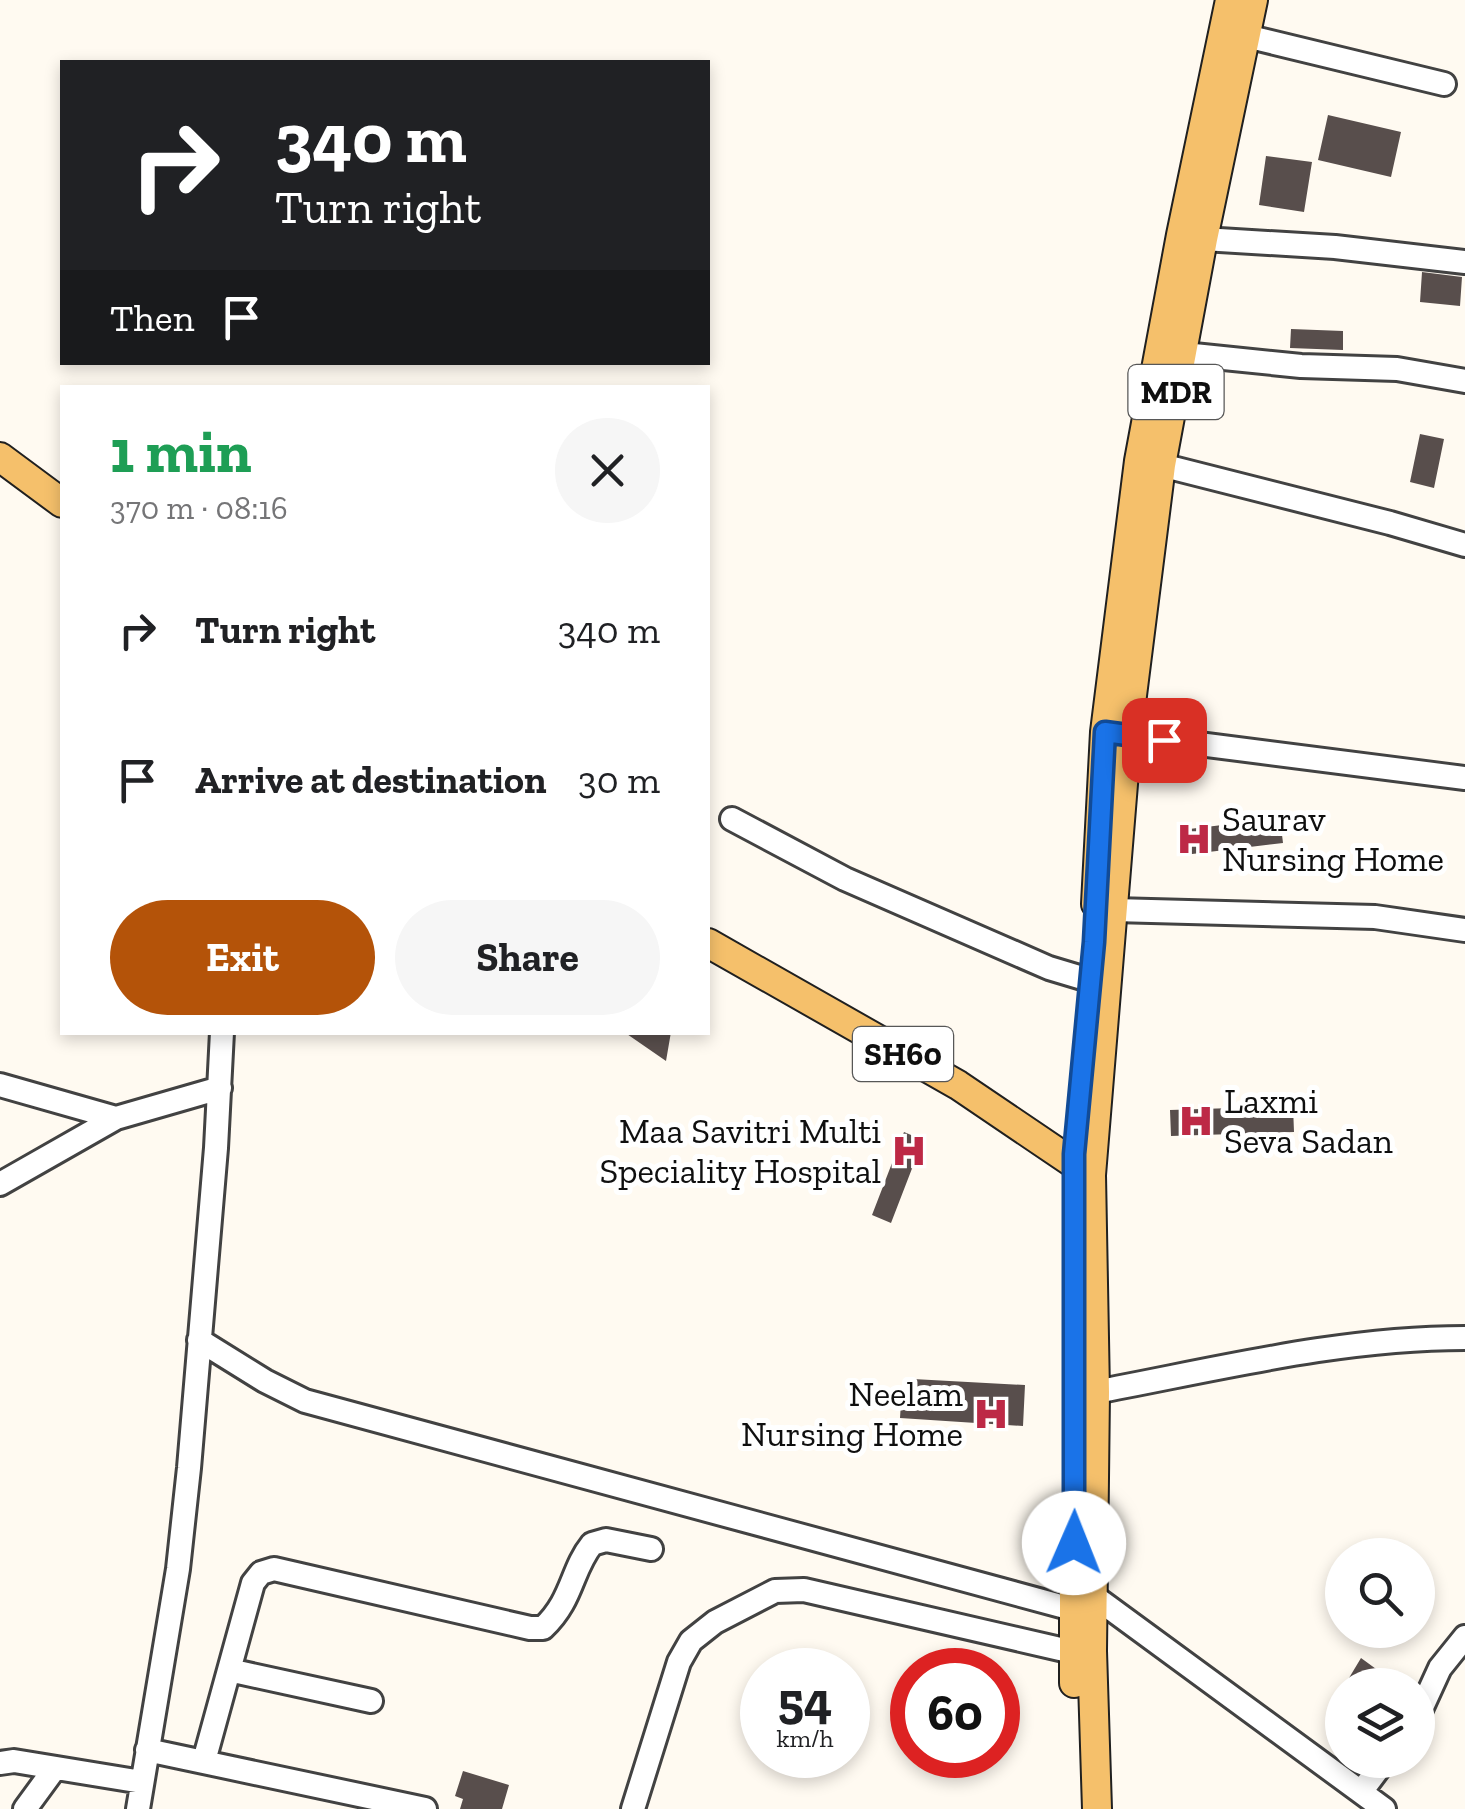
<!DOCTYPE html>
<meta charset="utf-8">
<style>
:root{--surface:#fff;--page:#f6f6f6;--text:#202124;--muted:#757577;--accent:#b45309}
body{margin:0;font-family:"Zilla Slab",serif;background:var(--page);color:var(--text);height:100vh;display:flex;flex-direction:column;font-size:38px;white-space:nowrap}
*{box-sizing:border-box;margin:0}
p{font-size:32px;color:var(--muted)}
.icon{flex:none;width:55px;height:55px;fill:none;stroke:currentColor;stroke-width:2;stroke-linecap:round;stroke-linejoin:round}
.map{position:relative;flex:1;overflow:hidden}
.side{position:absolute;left:60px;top:385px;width:650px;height:650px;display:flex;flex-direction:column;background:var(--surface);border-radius:0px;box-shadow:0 5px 15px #0003}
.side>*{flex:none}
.hud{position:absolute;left:60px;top:60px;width:650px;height:305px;border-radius:0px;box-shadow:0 5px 15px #0003;background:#202124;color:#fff;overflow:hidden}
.tools{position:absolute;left:1325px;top:1538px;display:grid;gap:20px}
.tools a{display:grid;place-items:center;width:110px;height:110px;border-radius:50%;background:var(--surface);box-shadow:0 5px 15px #0003;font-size:50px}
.speed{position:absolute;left:740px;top:1648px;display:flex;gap:20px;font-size:50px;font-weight:700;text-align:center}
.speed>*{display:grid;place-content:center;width:130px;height:130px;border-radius:50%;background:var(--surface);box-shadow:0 5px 15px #0003;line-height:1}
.speed small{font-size:25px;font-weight:400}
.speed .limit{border:15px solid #d22;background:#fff;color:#111}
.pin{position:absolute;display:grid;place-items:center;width:85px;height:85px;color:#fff;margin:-42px;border-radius:20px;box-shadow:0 5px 15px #0006}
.me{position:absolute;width:110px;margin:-55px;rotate:1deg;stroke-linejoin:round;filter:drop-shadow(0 0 8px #0008)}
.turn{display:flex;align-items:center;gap:35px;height:210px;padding:0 50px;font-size:45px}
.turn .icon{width:130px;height:130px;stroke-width:2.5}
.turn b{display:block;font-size:70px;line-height:85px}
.then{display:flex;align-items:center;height:95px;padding:0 50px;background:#0003;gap:20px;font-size:38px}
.round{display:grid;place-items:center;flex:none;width:105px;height:105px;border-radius:52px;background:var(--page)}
.headline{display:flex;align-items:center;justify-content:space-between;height:170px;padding:0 50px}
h1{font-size:60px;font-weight:700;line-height:75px;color:#1e9e55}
.button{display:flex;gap:20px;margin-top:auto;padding:20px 50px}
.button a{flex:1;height:115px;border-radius:60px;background:var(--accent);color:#fff;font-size:40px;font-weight:700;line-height:115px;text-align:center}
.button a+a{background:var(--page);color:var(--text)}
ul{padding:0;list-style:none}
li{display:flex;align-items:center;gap:30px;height:150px;padding:0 50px}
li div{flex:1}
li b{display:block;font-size:38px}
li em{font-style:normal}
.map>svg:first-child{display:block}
.building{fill:#584e4c}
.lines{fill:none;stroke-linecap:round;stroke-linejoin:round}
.minor-casing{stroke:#424242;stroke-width:28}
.major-casing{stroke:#202020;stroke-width:32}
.minor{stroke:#fff;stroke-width:22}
.major{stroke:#f5c06b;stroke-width:28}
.route-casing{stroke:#114b97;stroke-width:25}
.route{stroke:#1a73e8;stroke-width:18}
.labels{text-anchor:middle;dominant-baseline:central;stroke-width:10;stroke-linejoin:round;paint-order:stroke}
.shield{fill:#fff;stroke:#575757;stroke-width:2.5}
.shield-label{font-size:32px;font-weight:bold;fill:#0f0f0f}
.poi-label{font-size:35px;fill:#0f0f0f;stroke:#fff;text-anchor:start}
</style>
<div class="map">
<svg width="1465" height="1809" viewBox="0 0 1465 1809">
<rect width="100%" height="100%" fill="#fffaf1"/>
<path class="building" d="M1328,115L1401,132L1391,177L1318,160Z
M1266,156L1312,162L1304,212L1259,205Z
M1422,272L1462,277L1460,306L1420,302Z
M1291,329L1343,331V350L1290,348Z
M1420,434L1444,439L1434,488L1410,482Z
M1280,818L1283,843L1184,855L1181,830Z
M624,1032H671L666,1061Z
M1293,1106L1294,1132L1171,1136L1170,1110Z
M904,1132L923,1140L891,1223L872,1215Z
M913,1379L1025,1385L1023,1426L900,1418L901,1402L912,1403Z
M1361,1658L1398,1685H1362L1349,1678Z
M463,1771L509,1785L502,1809H460L463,1799L455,1796Z"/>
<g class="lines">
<defs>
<path id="minor" d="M1246,36L1444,84
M1203,239L1335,247L1465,262
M1184,354L1301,366L1397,369L1465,381
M1161,465L1390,523L1465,545
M1113,733L1465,778
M732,819L845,879L1049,968L1089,980
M1114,910L1375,917L1465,930
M0,1085L116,1118
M0,1184L116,1118L220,1088
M199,1340L265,1381L305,1401L1072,1609
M1095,1392C1218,1369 1340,1338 1465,1338
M1084,1589L1384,1809
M229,1670L371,1701
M1418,1716L1440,1668L1465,1637
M147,1750L425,1809
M204,1761L253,1583L261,1573L274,1569L530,1628H543C573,1600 571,1570 592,1544L606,1540L651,1549
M0,1763L14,1761L142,1782
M1361,1792L1385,1760
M25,1809L55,1768
M138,1809L178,1569L189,1468L216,1148L222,1032
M633,1809L679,1662L691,1641L715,1622L775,1591L804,1590L1073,1652"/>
<path id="major" d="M0,457L62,503
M1096,904L1105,732L1139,461L1181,235L1230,0
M708,943L958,1085L1091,1175
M1074,1546V1683
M1097,1809L1092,1651L1095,1392L1091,1175L1127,735L1161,465L1203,239L1253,0"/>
</defs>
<use href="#minor" class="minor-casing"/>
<use href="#major" class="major-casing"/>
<use href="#minor" class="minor"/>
<use href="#major" class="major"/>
</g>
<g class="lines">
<defs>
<path id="route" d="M1074,1543V1154L1094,942L1105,732L1164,740"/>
</defs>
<use href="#route" class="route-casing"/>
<use href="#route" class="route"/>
</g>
<defs>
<symbol id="hospital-bare" viewBox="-9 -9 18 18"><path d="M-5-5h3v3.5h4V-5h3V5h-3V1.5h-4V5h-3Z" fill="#bd2946" stroke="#fff" stroke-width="2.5" paint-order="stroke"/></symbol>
</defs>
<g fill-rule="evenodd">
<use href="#hospital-bare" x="1169" y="814" width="50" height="50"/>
<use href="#hospital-bare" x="1171" y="1096" width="50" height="50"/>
<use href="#hospital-bare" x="884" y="1126" width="50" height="50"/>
<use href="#hospital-bare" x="966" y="1389" width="50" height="50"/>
</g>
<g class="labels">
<g class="shield">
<rect x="1128.5" y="365" width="95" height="54" rx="8"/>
<rect x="853" y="1027" width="100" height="54" rx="8"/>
</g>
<g class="shield-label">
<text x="1176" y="392">MDR</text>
<text x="903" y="1054">SH60</text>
</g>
<g class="poi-label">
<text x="1222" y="819">Saurav<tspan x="1222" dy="40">Nursing Home</tspan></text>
<text x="1224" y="1101">Laxmi<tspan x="1224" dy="40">Seva Sadan</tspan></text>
<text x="881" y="1131" text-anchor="end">Maa Savitri Multi<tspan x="881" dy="40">Speciality Hospital</tspan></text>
<text x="963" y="1394" text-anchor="end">Neelam<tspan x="963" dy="40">Nursing Home</tspan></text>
</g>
</g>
</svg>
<div class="tools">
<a><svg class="icon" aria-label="search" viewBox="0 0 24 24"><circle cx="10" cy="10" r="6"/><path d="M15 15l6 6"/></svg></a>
<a><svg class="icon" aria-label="layers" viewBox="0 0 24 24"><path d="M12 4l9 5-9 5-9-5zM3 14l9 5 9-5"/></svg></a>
</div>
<div class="speed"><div>54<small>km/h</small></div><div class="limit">60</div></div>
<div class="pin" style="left:1164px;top:740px;background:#d93025"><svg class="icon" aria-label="arrive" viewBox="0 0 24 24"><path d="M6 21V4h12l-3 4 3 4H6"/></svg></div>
<svg class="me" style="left:1074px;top:1543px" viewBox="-20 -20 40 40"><circle r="19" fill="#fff"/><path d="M0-13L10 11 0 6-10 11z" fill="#1a73e8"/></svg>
<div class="hud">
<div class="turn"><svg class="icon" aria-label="right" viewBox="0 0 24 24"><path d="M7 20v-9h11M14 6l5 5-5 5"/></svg><div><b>340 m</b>Turn right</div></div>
<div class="then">Then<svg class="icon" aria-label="arrive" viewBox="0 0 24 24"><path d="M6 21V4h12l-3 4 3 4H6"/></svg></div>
</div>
<section class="side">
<div class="headline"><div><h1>1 min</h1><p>370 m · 08:16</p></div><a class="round"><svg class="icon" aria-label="close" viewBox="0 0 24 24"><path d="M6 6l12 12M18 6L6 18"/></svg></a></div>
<ul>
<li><svg class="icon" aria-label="right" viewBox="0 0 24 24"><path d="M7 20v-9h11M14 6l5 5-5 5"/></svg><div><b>Turn right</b></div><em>340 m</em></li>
<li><svg class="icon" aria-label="arrive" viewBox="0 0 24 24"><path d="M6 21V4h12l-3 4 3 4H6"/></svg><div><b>Arrive at destination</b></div><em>30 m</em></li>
</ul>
<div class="button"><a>Exit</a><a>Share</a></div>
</section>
</div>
